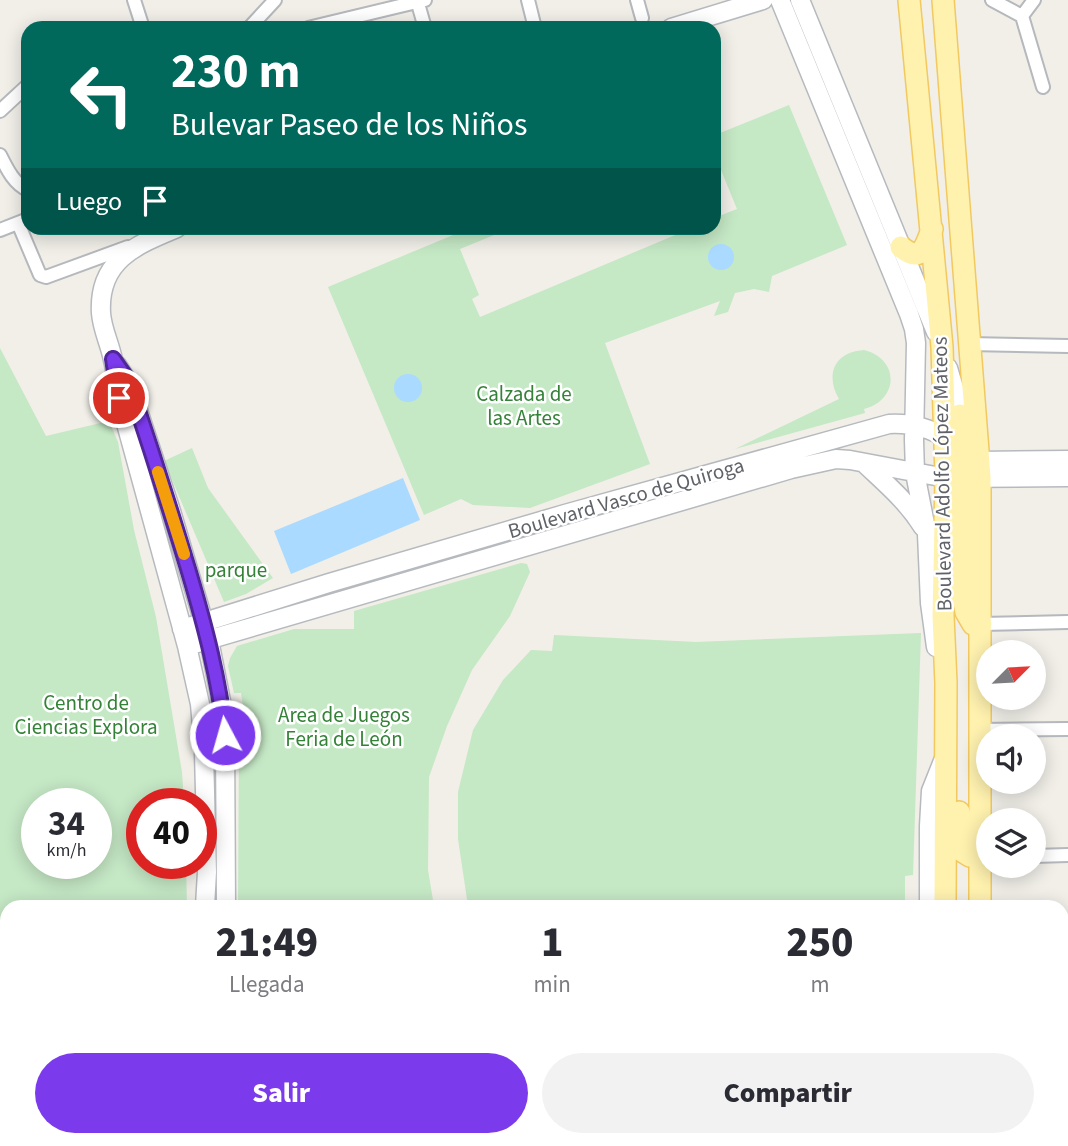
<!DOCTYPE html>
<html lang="es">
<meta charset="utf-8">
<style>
:root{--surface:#fff;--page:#f2f2f3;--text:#2b2b33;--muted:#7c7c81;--accent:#7c3aed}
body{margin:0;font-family:"Source Sans 3",sans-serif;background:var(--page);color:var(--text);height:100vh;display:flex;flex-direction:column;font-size:26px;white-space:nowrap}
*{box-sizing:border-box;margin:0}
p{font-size:23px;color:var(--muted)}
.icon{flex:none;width:38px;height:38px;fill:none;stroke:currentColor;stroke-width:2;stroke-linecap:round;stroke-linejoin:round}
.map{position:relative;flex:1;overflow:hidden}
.sheet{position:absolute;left:0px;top:900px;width:1069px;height:247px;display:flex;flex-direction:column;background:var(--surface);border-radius:21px 21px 0 0;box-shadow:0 4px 18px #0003}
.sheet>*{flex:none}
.guide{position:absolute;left:21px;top:21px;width:700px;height:214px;border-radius:21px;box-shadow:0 4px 18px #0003;background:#00695c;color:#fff;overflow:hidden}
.needle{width:46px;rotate:66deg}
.buttons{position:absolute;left:976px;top:640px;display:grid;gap:14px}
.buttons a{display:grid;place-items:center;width:70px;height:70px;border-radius:50%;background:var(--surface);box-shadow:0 4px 18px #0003;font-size:35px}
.speed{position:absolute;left:21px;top:788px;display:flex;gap:14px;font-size:35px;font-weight:700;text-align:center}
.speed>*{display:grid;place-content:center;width:91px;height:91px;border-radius:50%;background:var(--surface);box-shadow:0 4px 18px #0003;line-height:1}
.speed small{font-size:18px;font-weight:400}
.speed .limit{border:10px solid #d22;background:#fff;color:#111}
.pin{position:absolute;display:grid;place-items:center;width:60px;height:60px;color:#fff;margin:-30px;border:4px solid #fff;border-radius:50%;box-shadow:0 2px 7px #0007}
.me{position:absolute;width:77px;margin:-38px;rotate:354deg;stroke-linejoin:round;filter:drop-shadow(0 0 5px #0008)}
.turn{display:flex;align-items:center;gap:24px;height:147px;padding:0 35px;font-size:32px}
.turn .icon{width:91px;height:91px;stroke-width:2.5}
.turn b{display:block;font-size:49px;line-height:60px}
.then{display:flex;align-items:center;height:66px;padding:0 35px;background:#0003;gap:14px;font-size:26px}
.eta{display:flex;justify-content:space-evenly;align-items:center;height:119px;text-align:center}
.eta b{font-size:42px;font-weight:800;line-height:49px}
.action{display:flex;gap:14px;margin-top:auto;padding:14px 35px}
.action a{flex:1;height:80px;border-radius:42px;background:var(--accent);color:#fff;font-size:28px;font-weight:800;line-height:80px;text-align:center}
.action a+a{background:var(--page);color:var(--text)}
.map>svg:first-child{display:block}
.green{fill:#c5e8c5;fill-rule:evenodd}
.water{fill:#aadaff}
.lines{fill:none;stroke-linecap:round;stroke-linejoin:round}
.street-casing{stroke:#b5b8bc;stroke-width:16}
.secondary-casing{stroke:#b6babf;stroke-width:21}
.primary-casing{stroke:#f2c960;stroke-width:24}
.street{stroke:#fff;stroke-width:12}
.secondary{stroke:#fff;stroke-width:18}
.primary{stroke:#fff2af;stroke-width:21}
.route-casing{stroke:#51269a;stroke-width:18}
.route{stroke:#7c3aed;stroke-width:12}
.slow{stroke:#f59e0b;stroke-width:12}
.labels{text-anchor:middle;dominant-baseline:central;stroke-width:5;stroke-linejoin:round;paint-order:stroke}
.park-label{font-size:21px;fill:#348238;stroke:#fff}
.street-label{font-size:21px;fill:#5f6368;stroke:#fff}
</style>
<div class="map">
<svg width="1068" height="1146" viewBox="0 0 1068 1146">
<rect width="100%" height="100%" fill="#f1efe8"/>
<path class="green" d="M789,105L847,245L772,276L769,292L754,289L735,293L728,312L714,316L720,301L605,343L650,464L530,508L473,505L461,499L424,515L328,287L470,228H511L460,249L479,295L472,299L480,317L692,228H714V218L737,209L721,170L714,172V134L715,135Z
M0,348L46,436L109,421L118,442L134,530L156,617L182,772L184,803H142V863H186L187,906H7V987H0ZM37,803H96V863H37Z
M864,350C900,359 899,400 864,409L865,413L735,449L839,399C825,375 834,352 864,350Z
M192,448L208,488L273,578L246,594L224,602L164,461Z
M521,563L527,564L530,572L510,616L472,670L447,726L429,777L428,870L434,906H238L239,745H249L241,693H234L228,666L230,658L237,646L294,629H354V611Z
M921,633L913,875L905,876V906H468L458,839V792L473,730L503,680L531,650L552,651L554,635L696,642Z"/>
<path class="water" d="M708 257a13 13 0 1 1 26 0a13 13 0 1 1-26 0Z
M394 388a14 14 0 1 1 28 0a14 14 0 1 1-28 0Z
M403,478L420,520L291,574L274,531Z"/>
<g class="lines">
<defs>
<path id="street" d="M134,0L143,28
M417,0L425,28
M528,0L535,28
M637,0L642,18
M992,0L1022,16
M1022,16L1043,87
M1022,16L1034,0
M249,28L275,0
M308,28L425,0
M0,111L28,85
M0,155C7,169 14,184 28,190
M18,223L40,275L46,277L128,247
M0,230L28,219
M969,344L1068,346
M981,624L1068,622
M979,730L1068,729
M1034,856L1068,855"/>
<path id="secondary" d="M780,0L909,314L914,329L916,343L914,440L915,473L927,534L930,603L936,647
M800,0L936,332
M671,28L763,0
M177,228C136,245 98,260 101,313C102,329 110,344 113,360C116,372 117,385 119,398L187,646L200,704L204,752L207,872L205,906
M117,365L126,379L132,392L171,511L209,640L221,701L225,735L226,906
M948,368L965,425
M864,463C885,483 907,501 923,527
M182,629L329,583L565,514L889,424C909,423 930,428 947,439C958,446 966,456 978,461L1068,460
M187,646L791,469L836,459L850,460L946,478L1068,477
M929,906V826L931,791L943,761
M0,1008H7
M0,1027H7
M930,1146V1139"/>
<path id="primary" d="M909,0L942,347L946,478L943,616L946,683L945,906
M943,0L980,477V906
M901,247C921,264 926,246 932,229
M960,415L963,478L964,602L966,612L973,624H981
M959,812V841L962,851L970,856H980
M944,1146V1139
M981,1146V1139"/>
</defs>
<use href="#street" class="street-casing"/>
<use href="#secondary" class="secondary-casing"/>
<use href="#primary" class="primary-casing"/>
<use href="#street" class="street"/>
<use href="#secondary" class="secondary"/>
<use href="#primary" class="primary"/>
</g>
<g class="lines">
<defs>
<path id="route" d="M119,398L113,359L127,379L132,392C152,452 171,512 189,572C205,626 219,679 225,735"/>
</defs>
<use href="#route" class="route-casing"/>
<use href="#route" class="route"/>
<path class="slow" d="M158,472L184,554"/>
</g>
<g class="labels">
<g class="park-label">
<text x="524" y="394">Calzada de<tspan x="524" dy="24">las Artes</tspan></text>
<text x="236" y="570">parque</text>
<text x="86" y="703">Centro de<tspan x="86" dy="24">Ciencias Explora</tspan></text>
<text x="344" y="715">Area de Juegos<tspan x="344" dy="24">Feria de León</tspan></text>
</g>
<g class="street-label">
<text transform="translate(942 474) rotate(-91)">Boulevard Adolfo López Mateos</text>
<text transform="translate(626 498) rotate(-16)">Boulevard Vasco de Quiroga</text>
</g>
</g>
</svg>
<div class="buttons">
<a><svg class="needle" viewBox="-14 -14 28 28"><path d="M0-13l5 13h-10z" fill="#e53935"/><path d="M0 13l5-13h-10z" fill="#7c7c81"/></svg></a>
<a><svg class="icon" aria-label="sound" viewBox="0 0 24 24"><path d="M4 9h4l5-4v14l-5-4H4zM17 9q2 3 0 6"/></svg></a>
<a><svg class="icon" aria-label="layers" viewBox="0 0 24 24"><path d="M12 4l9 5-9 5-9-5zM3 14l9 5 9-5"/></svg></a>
</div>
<div class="speed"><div>34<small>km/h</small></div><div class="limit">40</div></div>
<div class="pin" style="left:119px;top:398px;background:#d93025"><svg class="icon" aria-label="arrive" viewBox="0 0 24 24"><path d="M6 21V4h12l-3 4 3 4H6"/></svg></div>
<svg class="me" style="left:225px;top:735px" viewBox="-20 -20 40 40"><circle r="17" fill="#7c3aed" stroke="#fff" stroke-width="3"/><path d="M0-11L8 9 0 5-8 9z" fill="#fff"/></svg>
<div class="guide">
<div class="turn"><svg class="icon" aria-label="left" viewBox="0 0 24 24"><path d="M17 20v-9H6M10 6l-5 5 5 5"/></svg><div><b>230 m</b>Bulevar Paseo de los Niños</div></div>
<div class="then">Luego<svg class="icon" aria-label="arrive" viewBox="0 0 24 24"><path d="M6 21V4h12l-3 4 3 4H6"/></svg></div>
</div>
<section class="sheet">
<div class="eta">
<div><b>21:49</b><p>Llegada</p></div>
<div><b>1</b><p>min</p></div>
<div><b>250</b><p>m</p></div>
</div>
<div class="action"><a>Salir</a><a>Compartir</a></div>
</section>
</div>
